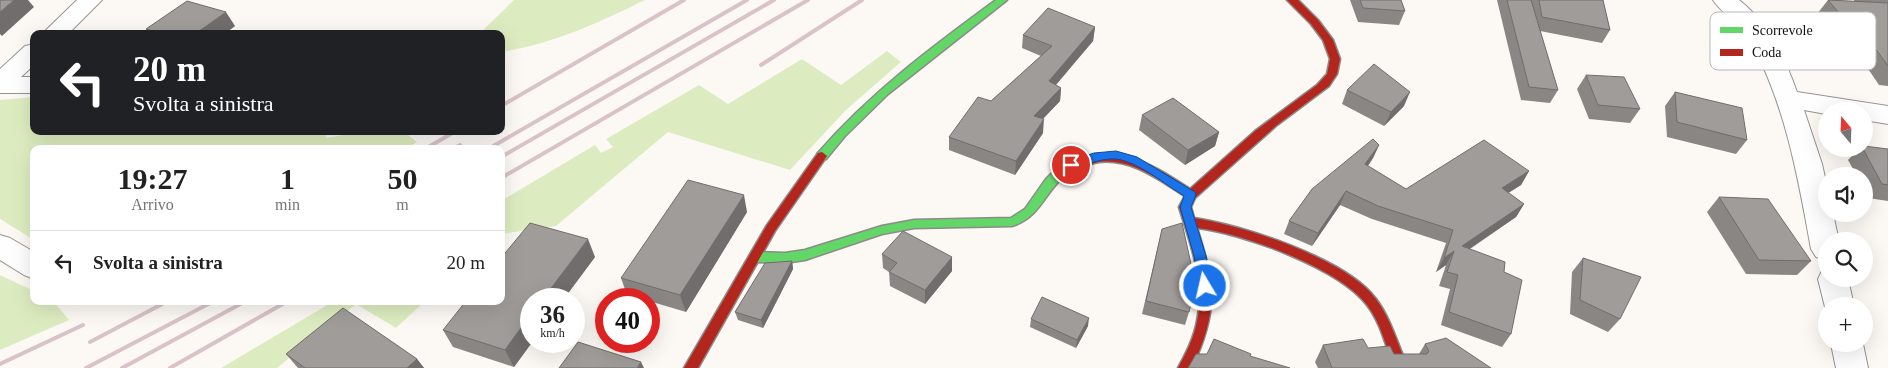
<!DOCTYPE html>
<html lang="it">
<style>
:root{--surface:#fff;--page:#f6f6f6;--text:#222;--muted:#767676;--line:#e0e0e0}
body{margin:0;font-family:Georgia,serif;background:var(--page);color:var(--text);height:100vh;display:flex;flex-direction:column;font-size:19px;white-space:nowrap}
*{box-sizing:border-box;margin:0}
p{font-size:16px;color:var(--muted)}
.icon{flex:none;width:28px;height:28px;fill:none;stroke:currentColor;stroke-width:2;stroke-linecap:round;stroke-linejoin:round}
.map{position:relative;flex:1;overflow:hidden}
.side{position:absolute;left:30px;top:145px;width:475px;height:160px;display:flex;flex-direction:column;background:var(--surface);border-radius:10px;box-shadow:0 5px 20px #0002}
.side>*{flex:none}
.hud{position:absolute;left:30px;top:30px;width:475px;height:105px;border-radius:10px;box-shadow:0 5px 20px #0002;background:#202124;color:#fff;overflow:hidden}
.needle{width:32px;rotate:341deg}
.tools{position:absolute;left:1818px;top:102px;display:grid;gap:10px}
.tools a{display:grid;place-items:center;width:55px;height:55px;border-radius:50%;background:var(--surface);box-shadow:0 5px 20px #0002;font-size:25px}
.speed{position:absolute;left:520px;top:288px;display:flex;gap:10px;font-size:25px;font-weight:700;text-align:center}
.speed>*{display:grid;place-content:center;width:65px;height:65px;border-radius:50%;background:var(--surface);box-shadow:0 5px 20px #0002;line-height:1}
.speed small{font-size:12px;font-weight:400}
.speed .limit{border:8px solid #d22;background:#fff;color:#111}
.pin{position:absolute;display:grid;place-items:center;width:42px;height:42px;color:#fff;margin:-21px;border:2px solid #fff;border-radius:50%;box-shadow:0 1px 5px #0007}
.me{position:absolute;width:55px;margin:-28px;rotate:351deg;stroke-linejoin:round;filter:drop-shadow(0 0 4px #0008)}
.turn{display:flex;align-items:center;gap:18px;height:105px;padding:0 20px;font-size:22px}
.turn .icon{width:65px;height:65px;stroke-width:2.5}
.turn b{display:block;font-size:35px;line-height:42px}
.eta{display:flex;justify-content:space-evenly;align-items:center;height:85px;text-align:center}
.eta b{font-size:30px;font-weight:700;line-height:35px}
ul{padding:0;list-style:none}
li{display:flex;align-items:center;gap:15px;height:65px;padding:0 20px;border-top:1px solid var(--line)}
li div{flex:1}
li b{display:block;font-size:19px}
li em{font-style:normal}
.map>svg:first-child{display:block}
.forest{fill:#ddecc0}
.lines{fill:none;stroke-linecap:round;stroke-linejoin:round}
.street-casing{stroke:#969493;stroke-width:2}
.fast-casing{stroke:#8c8b89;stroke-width:3}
.jam-casing{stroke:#8c8b89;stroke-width:3}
.street{fill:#fffefe;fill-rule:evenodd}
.fast{fill:#63d668;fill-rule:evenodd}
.jam{fill:#b3261e;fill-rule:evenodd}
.rail{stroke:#dac3c8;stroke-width:4}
.wall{fill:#8a8684}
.shaded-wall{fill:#706d6c}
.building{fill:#a09c9a;stroke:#706d6c}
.route{fill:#1a73e8;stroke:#114b97}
.key{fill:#fff;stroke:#b7b7b7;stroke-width:1}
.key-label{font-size:14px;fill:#0f0f0f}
</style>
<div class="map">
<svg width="1888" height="368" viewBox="0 0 1888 368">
<rect width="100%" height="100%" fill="#fcf9f5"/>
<path class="forest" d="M514,0H645C598,23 553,44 501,52V34H479Z
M887,51L901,62L846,110L790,170L668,132L556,226L501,234V201L595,145L601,153L613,147L606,139L699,85L728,104L802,59L841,85Z
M34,97V131H327L326,138L366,131H403L417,142L405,149H34V240L0,219V100Z
M0,275L34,291V301H53L69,320L0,350Z
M334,301H425L396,328L356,304L277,368H221Z"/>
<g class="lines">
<defs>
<path id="street" d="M77,0H102L68,34H42Z
M1713,0H1739C1768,22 1785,58 1797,92L1888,106V124L1864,120V111H1826V114L1804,110L1822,164L1826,182V214H1833L1839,241H1826V260L1816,257L1811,249C1799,182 1785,102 1751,43C1740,23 1723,15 1713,0Z
M34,44V65L21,77H34V93H0V69L25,46Z
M0,235L10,238L34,252V279L24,275L0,260Z
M1826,269V279H1848L1854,306H1826V311L1818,279L1822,271Z
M1831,344H1863L1868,368H1836Z"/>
<path id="fast" d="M996,0H1007L888,94L845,136L826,159H818L817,156L818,153C870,93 932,47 996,0Z
M1065,165L1071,169L1069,172C1045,189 1042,217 1012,226L914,228L882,234L805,260L785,263L755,262L751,260L749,257L751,254L755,252L785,253L805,250L882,226L914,220L1011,218L1025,209L1046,179L1053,172Z"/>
<path id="jam" d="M1287,0H1298L1318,20L1333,40L1340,59L1337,74L1329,86L1277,125L1195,198L1191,207L1194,218C1242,225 1347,259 1376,299C1391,319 1398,345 1408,368H1394C1386,347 1381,323 1367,305C1339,268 1242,233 1197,228C1216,287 1218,311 1192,368H1178C1186,353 1194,338 1197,321C1206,282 1190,243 1179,207L1185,196C1159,180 1131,158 1099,162C1087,164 1076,170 1065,173L1059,169L1061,166C1117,144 1143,158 1190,189L1255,131L1317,85L1327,74L1330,59L1323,40L1311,24Z
M822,152L827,156L775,231L698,368H684L767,225L818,153Z"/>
</defs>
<use href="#street" class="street-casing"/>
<use href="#fast" class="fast-casing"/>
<use href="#jam" class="jam-casing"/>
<use href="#street" class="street"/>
<use href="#fast" class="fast"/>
<use href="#jam" class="jam"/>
<path class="rail" d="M761,65L862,0
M501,106L684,0
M425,149L456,131
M453,149L460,145
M488,149L747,0
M501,157L774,0
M501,178L808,0
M90,342L168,301
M0,364L83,325
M86,368L214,301
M122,368L246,301
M170,368L288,301"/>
</g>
<path class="wall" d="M1350,0H1401L1405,11L1399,25L1358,22Z
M1497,0H1603L1610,30L1602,43L1540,31L1558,90L1550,103L1521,100Z
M1828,0L1854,1V0H1888V86L1879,85L1854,48L1845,47L1817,14Z
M235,26L224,34H150L146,29Z
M1095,27L1093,41L1056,85L1061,88L1060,101L1043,119V133L1015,175L949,150V137L991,101L1041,56L1022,48L1023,35Z
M1586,75L1640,109L1630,123L1589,119L1577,89Z
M1347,90L1404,106L1384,126L1342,104Z
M1675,92L1747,140L1736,154L1667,137L1665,106Z
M1142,115L1219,132L1215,146L1185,165L1139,130Z
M1379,145L1373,158L1368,166L1406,189L1529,171L1521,185L1508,193L1524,204L1516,217L1470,249L1504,272L1511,334L1502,347L1441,325L1450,289L1439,286L1446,265L1436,272L1446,243L1372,219L1340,205L1312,246L1284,234L1289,221Z
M1858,149H1888V201L1868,198L1864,190V176H1857L1848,160Z
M1719,197L1811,261L1797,275L1746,274L1707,212Z
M747,212L686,312L649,301V299H640L627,295L621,278Z
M1162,229L1189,312L1185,325L1142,314Z
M882,254L952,271L925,304L890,286L889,272L883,268Z
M595,257L531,341H533L514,367L453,347L443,330Z
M1583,258L1620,319L1608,332L1570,314L1572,272Z
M792,261L793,269L763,328L738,320L735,312Z
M1031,319L1088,326L1076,348L1030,327Z
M1425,344L1491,368H1318L1315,362L1323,345L1368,348L1394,354H1419Z
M286,354L417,359L424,368H298Z"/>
<path class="shaded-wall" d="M14,0H28L34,7L2,36L0,34V12Z
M226,12L235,26L224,34H195Z
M1095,27L1093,41L1047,95L1049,81Z
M1061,88L1060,101L1033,129L1034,116Z
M1410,92L1404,106L1384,126L1391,112Z
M1044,119L1043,133L1015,175L1016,161Z
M1219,132L1215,146L1185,165L1188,150Z
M1379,145L1373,158L1359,178L1365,164Z
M1529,171L1521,185L1494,202L1502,188Z
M1346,191L1340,205L1312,246L1318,233Z
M744,195L747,212L686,312L680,295Z
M1524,204L1516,217L1454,259L1462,246Z
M588,239L595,257L564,299H543Z
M1454,251L1446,265L1436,272L1444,258Z
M952,257V271L925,304V290Z
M792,261L793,269L763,328L761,320Z
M531,314V341H533L514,367L505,350Z
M1089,318L1088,326L1076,348L1077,340Z
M417,359L424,368H407Z
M641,362L644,368H637Z"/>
<path class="building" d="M0,0H14L0,12Z
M1360,0H1401L1405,11L1363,8Z
M1507,0H1531L1558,90L1529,87Z
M1539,0H1603L1610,30L1542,17Z
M1828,0L1888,3V66L1865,34L1856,33Z
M187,1L226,12L195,34H163L146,29Z
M1048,8L1095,27L1049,81L1061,88L1034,116L1044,119L1016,161L949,137L978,97L991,101L1052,46L1023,35Z
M1374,64L1410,92L1391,112L1347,90Z
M1586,75L1624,77L1640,109L1598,105Z
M1675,92L1742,108L1747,140L1677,122Z
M1173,98L1219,132L1188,150L1142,115Z
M1373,139L1379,145L1365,164L1406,189L1484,140L1529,171L1502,188L1524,204L1462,246L1505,262L1504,272L1522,280L1511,334L1449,312L1458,275L1447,272L1454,251L1444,258L1453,230L1378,206L1346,191L1318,233L1289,221L1312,189Z
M1864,146L1888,149V185L1882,184L1863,149Z
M688,180L744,195L680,295L621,278Z
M1719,197L1768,199L1811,261L1759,260Z
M530,223L588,239L543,299H531V314L505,350L443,330L466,301H501V258Z
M1182,223L1193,273L1192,300L1189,312L1146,301L1162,229Z
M903,231L952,257L925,290L889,272L897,263L882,254Z
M1583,258L1641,277L1620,319L1580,300Z
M792,261L761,320L735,312L765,263Z
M1042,297L1089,318L1077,340L1031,319Z
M343,308L417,359L407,368H305L286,354Z
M1446,338L1491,368H1332L1323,345L1363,339L1368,348L1390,346L1394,354H1427L1429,351L1425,344Z
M1214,339L1251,354L1250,356L1290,368H1188L1196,354H1207Z
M578,342L641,362L637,368H559Z"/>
<path class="route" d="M1116,151L1137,157L1195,192L1196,195L1191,207L1206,256L1211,286L1209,290L1205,291L1199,286L1194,256L1180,207L1184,196C1166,185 1137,161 1116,159C1101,158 1086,165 1071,169L1065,165L1067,162L1094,153Z"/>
<rect x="1710" y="12" width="166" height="58" rx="8" class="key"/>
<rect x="1720" y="27" width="23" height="6" fill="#63d668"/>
<rect x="1720" y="49" width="23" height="7" fill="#b3261e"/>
<g class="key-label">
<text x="1752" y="35">Scorrevole</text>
<text x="1752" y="57">Coda</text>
</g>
</svg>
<div class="tools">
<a><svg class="needle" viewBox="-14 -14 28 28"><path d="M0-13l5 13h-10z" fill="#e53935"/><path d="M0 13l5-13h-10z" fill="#767676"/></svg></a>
<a><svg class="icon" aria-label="sound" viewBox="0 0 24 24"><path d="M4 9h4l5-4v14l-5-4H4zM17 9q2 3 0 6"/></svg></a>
<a><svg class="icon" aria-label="search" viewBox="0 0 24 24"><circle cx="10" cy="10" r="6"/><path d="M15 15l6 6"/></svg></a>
<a>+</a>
</div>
<div class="speed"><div>36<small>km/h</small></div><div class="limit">40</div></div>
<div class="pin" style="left:1071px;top:165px;background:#d93025"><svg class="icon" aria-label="arrive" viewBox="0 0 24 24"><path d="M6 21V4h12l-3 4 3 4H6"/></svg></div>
<svg class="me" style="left:1205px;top:286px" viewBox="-20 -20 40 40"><circle r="17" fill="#1a73e8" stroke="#fff" stroke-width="3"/><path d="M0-11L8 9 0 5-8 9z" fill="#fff"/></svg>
<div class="hud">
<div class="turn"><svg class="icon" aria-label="left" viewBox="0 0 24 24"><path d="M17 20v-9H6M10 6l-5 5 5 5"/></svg><div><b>20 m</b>Svolta a sinistra</div></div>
</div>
<section class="side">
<div class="eta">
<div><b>19:27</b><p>Arrivo</p></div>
<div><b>1</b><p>min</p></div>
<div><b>50</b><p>m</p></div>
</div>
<ul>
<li><svg class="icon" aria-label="left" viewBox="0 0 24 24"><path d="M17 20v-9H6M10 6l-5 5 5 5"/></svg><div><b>Svolta a sinistra</b></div><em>20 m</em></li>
</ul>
</section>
</div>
